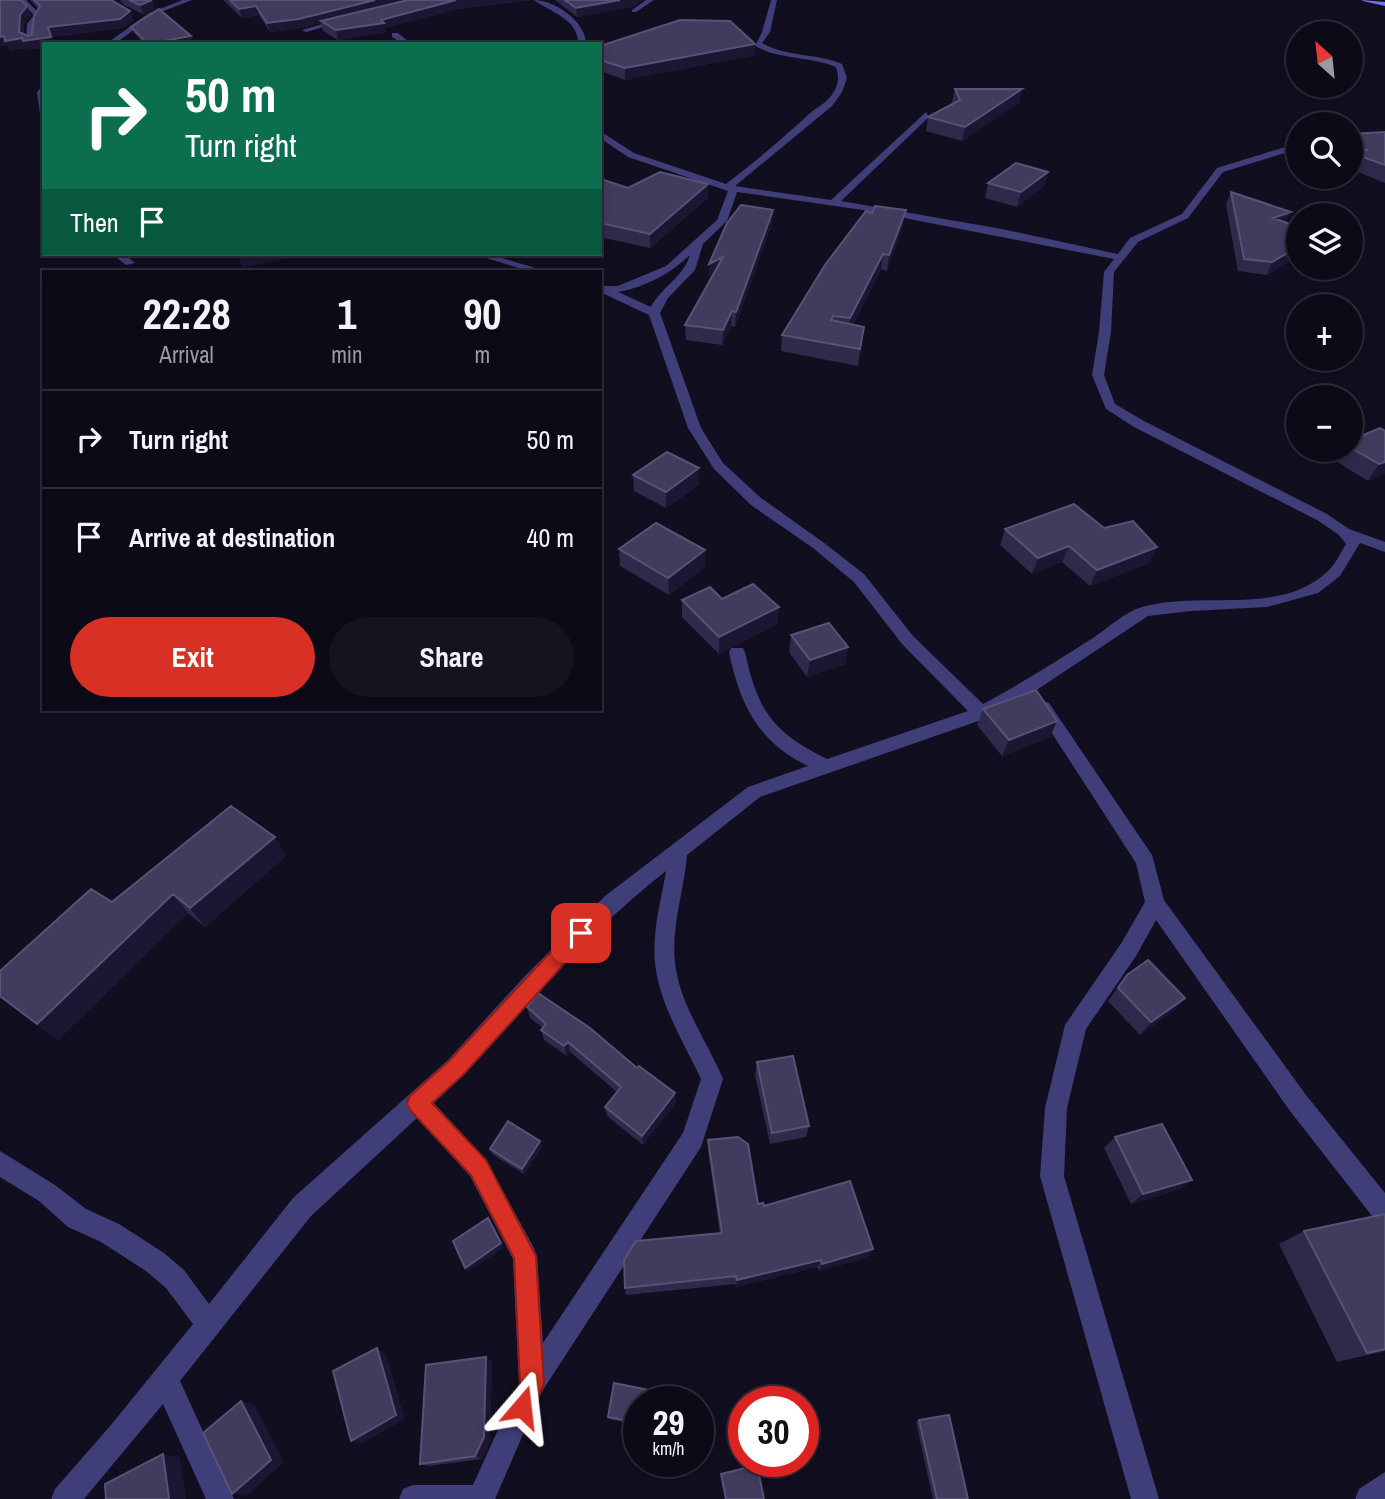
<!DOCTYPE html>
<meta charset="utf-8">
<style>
:root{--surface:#0d0a17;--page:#161320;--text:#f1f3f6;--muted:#9a9aa1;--line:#2d2b36;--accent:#d93025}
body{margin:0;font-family:"Archivo Narrow",sans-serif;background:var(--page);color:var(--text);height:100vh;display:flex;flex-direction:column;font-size:26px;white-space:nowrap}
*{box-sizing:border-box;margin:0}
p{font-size:23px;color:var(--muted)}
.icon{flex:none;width:38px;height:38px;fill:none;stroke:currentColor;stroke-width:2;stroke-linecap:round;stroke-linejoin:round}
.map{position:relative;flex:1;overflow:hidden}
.panel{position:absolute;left:42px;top:270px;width:560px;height:441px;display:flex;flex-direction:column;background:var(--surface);border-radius:0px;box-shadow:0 4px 10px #0003,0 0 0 2px var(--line)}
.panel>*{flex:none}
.hud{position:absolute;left:42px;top:42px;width:560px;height:214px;border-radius:0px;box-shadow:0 4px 10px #0003,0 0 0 2px var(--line);background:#0b6e4f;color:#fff;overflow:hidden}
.needle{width:46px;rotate:333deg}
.buttons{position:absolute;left:1286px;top:21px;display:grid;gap:14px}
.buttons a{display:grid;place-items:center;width:77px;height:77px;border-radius:50%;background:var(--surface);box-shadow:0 4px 10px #0003,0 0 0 2px var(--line);font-size:35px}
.speed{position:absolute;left:623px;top:1386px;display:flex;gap:14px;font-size:35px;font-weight:700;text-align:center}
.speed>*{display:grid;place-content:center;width:91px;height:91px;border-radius:50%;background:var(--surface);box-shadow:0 4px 10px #0003,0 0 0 2px var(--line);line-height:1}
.speed small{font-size:18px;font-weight:400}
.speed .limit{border:10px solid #d22;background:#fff;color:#111}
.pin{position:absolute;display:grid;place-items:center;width:60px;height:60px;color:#fff;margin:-30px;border-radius:14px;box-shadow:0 4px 10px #0006}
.me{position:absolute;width:77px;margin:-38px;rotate:17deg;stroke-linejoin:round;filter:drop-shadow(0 0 5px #0008)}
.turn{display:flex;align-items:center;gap:24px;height:147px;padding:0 28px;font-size:32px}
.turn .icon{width:91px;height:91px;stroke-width:2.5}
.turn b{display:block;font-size:49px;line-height:60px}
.then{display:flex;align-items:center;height:66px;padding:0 28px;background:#0003;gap:14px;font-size:26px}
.eta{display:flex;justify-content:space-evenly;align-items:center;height:119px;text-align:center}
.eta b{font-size:42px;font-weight:800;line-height:49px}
.button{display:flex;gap:14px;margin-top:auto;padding:14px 28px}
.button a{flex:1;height:80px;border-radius:42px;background:var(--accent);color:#fff;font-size:28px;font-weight:800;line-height:80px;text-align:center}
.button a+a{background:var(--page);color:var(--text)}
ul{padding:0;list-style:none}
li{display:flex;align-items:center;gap:21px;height:98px;padding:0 28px;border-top:2px solid var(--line)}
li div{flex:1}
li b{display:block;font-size:26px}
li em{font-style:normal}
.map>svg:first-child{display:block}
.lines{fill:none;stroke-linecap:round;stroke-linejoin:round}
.minor{fill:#3f3e79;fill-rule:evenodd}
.secondary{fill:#7270f2;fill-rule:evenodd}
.wall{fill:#2f294b}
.shaded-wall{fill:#1c1632}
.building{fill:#413b5e;stroke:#585277;stroke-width:2}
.route{fill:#d93025;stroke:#8d1f18;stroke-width:2}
</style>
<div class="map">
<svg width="1385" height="1499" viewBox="0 0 1385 1499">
<rect width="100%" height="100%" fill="#110e1f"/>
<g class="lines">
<path class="minor" d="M19,0H26L41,15L35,24L33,43L26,41L27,24L34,15Z
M183,0H192L153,15L115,44H106L149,13Z
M534,0C554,0 586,21 586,44H578C579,19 550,12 534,0Z
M646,0H654L636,12H632V10Z
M771,0H777L770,32L762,43C786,57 816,53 842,64L847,78L842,92L832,106L735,186L831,200L926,112L929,117L841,201L1002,229L1118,254L1130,238L1182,214L1217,168L1298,143V149L1223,172L1188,218L1138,242L1114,272L1111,332L1104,375L1115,404L1144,421L1327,514L1349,529L1385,542V552L1360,543L1340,576L1318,593L1267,607L1191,611L1148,616L1035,691L987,718L760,797L687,855C684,891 671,927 675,963C680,1005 707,1041 723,1079L701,1147L541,1393L495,1499H399L403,1489L413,1485H473L519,1383L513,1259L470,1176L417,1118L311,1216L180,1381L234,1499H206L163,1404L84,1499H51L55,1489L111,1425L193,1324L166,1288L146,1271L101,1242L68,1227L39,1201L0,1177V1151L55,1185L86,1209L119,1224L164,1253L184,1270L209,1304L293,1198L448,1060L524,977L605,896L748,787L808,766C758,742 740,705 729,652L731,648H743L745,652C758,712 773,732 827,759L968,711L902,644L854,582L813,548L751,505L714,469L688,428L649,315L600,292V286H618L666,266L717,220L728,191L628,157L600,138V131L634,153L726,184C755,162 782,139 809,114C817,107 827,103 833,93C839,84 839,77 836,67C810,56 780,60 755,46L762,32ZM737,192L863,210L1114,259L1104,272L1099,332L1092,375L1106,409L1134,427L1317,520L1339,535L1346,544C1340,553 1336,564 1328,571C1281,617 1200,590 1142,607C1125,612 1108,628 1093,638C1056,661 1021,684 983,704L913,636L864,574L823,542L761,498L723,463L701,428L660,313L668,298L695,270L703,244L727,221ZM690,255C683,278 661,287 651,307L618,292C646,287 670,274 690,255ZM666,871C661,901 652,932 655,963C659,1003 684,1043 701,1079L683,1133L543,1343L537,1257L534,1248L486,1160L434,1103C471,1069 503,1030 537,993C577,949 619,908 666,871Z
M343,18L345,21L306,32L302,30Z
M392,33H398L412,44H403L392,37Z
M41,88H44V116L40,114L37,92Z
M112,254H124L135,263L126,265Z
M473,254H489L545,271H529Z
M1043,701L1049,703L1152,855L1164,900L1306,1095L1385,1193V1224L1376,1221L1290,1111L1156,920L1136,956L1086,1029L1067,1108L1064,1176L1159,1499H1131L1040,1176L1045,1108L1065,1025L1122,942L1145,902L1136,863L1035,707Z
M1385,1472V1499H1355L1359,1489Z"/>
<path class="secondary" d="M1362,0L1385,2V6L1363,1Z"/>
</g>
<path class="wall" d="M0,0L27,6L31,15L24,24V34L28,36L32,34L38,9L30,0H111L130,11L133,20L123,28L52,37L54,44H44L27,50L26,48L10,50L8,46H0Z
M120,0H151L155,9L143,14L124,5Z
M223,0H532L458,9L385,28L386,32L338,40L323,31L321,23L301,28L270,32L259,15L242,18Z
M555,0H642L632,7L577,17Z
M131,27L191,36L193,43L188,44H144L134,33Z
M755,44V55L625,80L600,71V46Z
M955,89L1020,102L962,141L926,131L928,117L953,104L952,102Z
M1385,132V183L1351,169V134Z
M1048,172L1044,186L1017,207L985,198L988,183Z
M600,182L628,188L708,198L650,248L600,237Z
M1231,192L1286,223L1298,227V256L1267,275L1238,271L1226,204Z
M773,210L772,224L735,327L731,326L722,345L686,340L685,325L711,278L709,279Z
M903,225L887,271L881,269L853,325L864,327L858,366L781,351L782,335Z
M1385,431V474L1368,481L1334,460L1340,450H1351V440Z
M633,475L699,485L666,508L634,491Z
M1104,528L1149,563L1090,586L1062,562L1032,574L1000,545L1005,529Z
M619,549L705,567L669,595L620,566Z
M722,599L779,607L777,624L719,654L682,617V600Z
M791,635L848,647L845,664L807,677L789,652Z
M983,709L1050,737L1002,756L977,725Z
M275,837L286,856L205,927L188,913L58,1040L0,997V971Z
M1127,975L1185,998L1173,1011L1140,1035L1108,1001Z
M527,1007L676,1102L643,1145L607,1116L605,1107L617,1092L570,1052L567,1056L544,1040L541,1030L543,1028L530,1018Z
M757,1062L809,1126L806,1137L770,1144L755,1075Z
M1115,1137L1192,1180L1178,1190L1131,1204L1104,1148Z
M708,1140L758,1204L868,1257L819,1271L817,1267L736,1287L735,1284L626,1295L625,1288L720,1234L708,1150Z
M540,1141L542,1147L524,1174L492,1154L490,1149Z
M1385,1214V1351L1337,1362L1279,1244L1304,1231Z
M486,1357L492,1363L490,1441L482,1459L429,1466L420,1464Z
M649,1392L648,1402H639V1425L609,1419L608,1417Z
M919,1420L968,1499H933L916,1422Z"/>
<path class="shaded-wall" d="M152,0L155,9L143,14L140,5Z
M375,0H412L321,21V23L301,28L270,32L267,23Z
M456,0H532L458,9L385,28L386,32L338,40L336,30L381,20Z
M620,0H642L632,7L577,17L576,8Z
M27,6L31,15L24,24L23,40L48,27L130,11L133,20L123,28L52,37L54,44H44V48L27,50L26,48L10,50L8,46H0V37L20,15Z
M256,6L259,15L242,18L239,9Z
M191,36L193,43L188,44H151Z
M755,44V55L625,80V68Z
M1022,89L1020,102L962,141L965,127Z
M1048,172L1044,186L1017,207L1021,192Z
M708,184V198L650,248V234Z
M773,210L772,224L735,327L736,312Z
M906,210L903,225L887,271L889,255Z
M1291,212L1285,224L1273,218Z
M1298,247V256L1267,275L1272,262Z
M256,254H297L298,256L242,268L239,257Z
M299,254H321L300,259Z
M883,254L881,269L848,334L850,318Z
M723,257L722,271L709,279V264Z
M732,311L731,326L722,345L723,330Z
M1385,462V474L1368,481L1379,464Z
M699,468V485L666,508V492Z
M1069,546L1062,562L1032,574L1038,558Z
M1157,547L1149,563L1090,586L1097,570Z
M705,550V567L669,595L668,578Z
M779,607L777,624L719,654V637Z
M848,647L845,664L807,677L810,660Z
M1057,721L1050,737L1002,756L1009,740Z
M275,837L286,856L205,927L190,908Z
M173,894L188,913L58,1040L37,1024Z
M1185,998L1173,1011L1140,1035L1151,1022Z
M568,1042L570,1052L567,1056L564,1046Z
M675,1093L676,1102L643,1145L642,1136Z
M540,1141L542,1147L524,1174L522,1169Z
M1192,1180L1178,1190L1131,1204L1143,1194Z
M488,1218L504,1248L468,1272L465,1268Z
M873,1249L868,1257L819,1271L822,1264Z
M821,1260L817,1267L736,1287L737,1280Z
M377,1348L386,1354L405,1419L361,1444L351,1441Z
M486,1357L492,1363L490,1441L482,1459L475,1456Z
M241,1401L255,1405L284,1462L247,1496L232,1494Z
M163,1454L180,1457L186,1499H169Z"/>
<path class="building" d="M0,0H21L27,6L20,15L19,32L28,36L32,34L34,16L40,6L34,0H111L130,11L120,19L48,27L51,37L23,41L22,38L5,41L4,36L0,37Z
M129,0H152L140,5Z
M230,0H375L299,19L267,23L256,6L239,9Z
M408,0H456L381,20L384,23L336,30L321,21Z
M565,0H620L576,8Z
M159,9L191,36L148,44L131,27Z
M680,20L730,21L755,44L625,68L600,60V46Z
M955,89H1022L965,127L928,117L960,100Z
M1385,132V165L1355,154L1367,150L1351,144V134Z
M1016,163L1048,172L1021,192L988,183Z
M660,172L708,184L650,234L600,223V182L604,180L628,188Z
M1231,192L1291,212L1273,218L1298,227V247L1272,262L1244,259Z
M741,205L773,210L736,312L732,311L723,330L685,325L723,257L709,264L727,223Z
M875,206L906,210L889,255L883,254L850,318L833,316L831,320L864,327L860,349L782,335L825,265L866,211L872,213Z
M237,254H256L239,257Z
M1380,428L1385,431V462L1379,464L1351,448V440Z
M667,452L699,468L666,492L633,475Z
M1074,504L1104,528L1133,521L1157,547L1097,570L1069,546L1038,558L1005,529Z
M656,523L705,550L668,578L619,549Z
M753,584L779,607L719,637L682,600L710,587L722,599Z
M829,623L848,647L810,660L791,635Z
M1036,690L1057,721L1009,740L983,709Z
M231,806L275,837L190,908L173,894L37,1024L0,996V971L91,889L112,902Z
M1148,960L1185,998L1151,1022L1118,988L1127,975Z
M538,993L590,1028L637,1068L639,1066L675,1093L642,1136L605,1107L621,1087L568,1042L564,1046L541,1030L546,1024L527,1007Z
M793,1056L809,1126L772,1133L757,1062Z
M508,1121L540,1141L522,1169L490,1149Z
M1162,1124L1192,1180L1143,1194L1115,1137Z
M738,1137L748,1144L758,1204L763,1203L764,1206L850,1181L873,1249L822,1264L821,1260L737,1280L736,1276L625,1288L624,1260L636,1241L722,1233L708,1140Z
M1385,1214V1349L1367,1353L1304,1231Z
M488,1218L501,1243L465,1268L453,1241Z
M377,1348L396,1415L351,1441L333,1371Z
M486,1357L484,1437L475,1456L420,1464L426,1365Z
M614,1383L649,1390L647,1402H639V1423L608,1417Z
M241,1401L271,1460L232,1494L203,1433Z
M949,1415L968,1499H937L919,1420Z
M163,1454L169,1499H106L105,1484Z
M757,1465L764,1499H726L721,1474Z"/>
<path class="route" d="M581,925L587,927L590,933L587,939L463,1075L432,1103L486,1160L536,1256L544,1384L531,1415L522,1419L513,1415L510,1407L520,1383L514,1258L471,1175L410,1110L407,1103L410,1096L449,1061L574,927Z"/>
</svg>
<div class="buttons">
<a><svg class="needle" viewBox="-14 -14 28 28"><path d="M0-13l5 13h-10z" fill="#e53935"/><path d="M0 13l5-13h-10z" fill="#9a9aa1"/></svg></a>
<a><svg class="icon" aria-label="search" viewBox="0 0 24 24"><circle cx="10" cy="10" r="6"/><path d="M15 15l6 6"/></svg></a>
<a><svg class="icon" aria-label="layers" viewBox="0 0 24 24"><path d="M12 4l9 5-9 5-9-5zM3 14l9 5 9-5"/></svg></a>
<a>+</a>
<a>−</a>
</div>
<div class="speed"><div>29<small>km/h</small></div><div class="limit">30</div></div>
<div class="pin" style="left:581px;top:933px;background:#d93025"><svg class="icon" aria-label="arrive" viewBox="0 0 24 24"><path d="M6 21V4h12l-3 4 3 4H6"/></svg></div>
<svg class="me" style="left:522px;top:1407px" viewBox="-20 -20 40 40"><path d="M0-17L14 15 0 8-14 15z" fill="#d93025" stroke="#fff" stroke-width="4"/></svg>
<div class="hud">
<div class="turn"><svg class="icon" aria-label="right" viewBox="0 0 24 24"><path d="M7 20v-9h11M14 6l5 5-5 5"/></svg><div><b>50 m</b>Turn right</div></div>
<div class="then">Then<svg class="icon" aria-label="arrive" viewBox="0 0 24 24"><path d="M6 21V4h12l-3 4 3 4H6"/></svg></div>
</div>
<section class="panel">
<div class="eta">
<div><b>22:28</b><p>Arrival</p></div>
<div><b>1</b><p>min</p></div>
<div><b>90</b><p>m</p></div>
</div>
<ul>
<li><svg class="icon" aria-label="right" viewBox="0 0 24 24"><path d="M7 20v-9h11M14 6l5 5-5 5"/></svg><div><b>Turn right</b></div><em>50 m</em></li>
<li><svg class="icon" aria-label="arrive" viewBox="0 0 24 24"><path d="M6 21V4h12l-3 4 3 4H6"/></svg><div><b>Arrive at destination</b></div><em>40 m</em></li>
</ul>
<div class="button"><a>Exit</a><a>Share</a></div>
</section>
</div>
